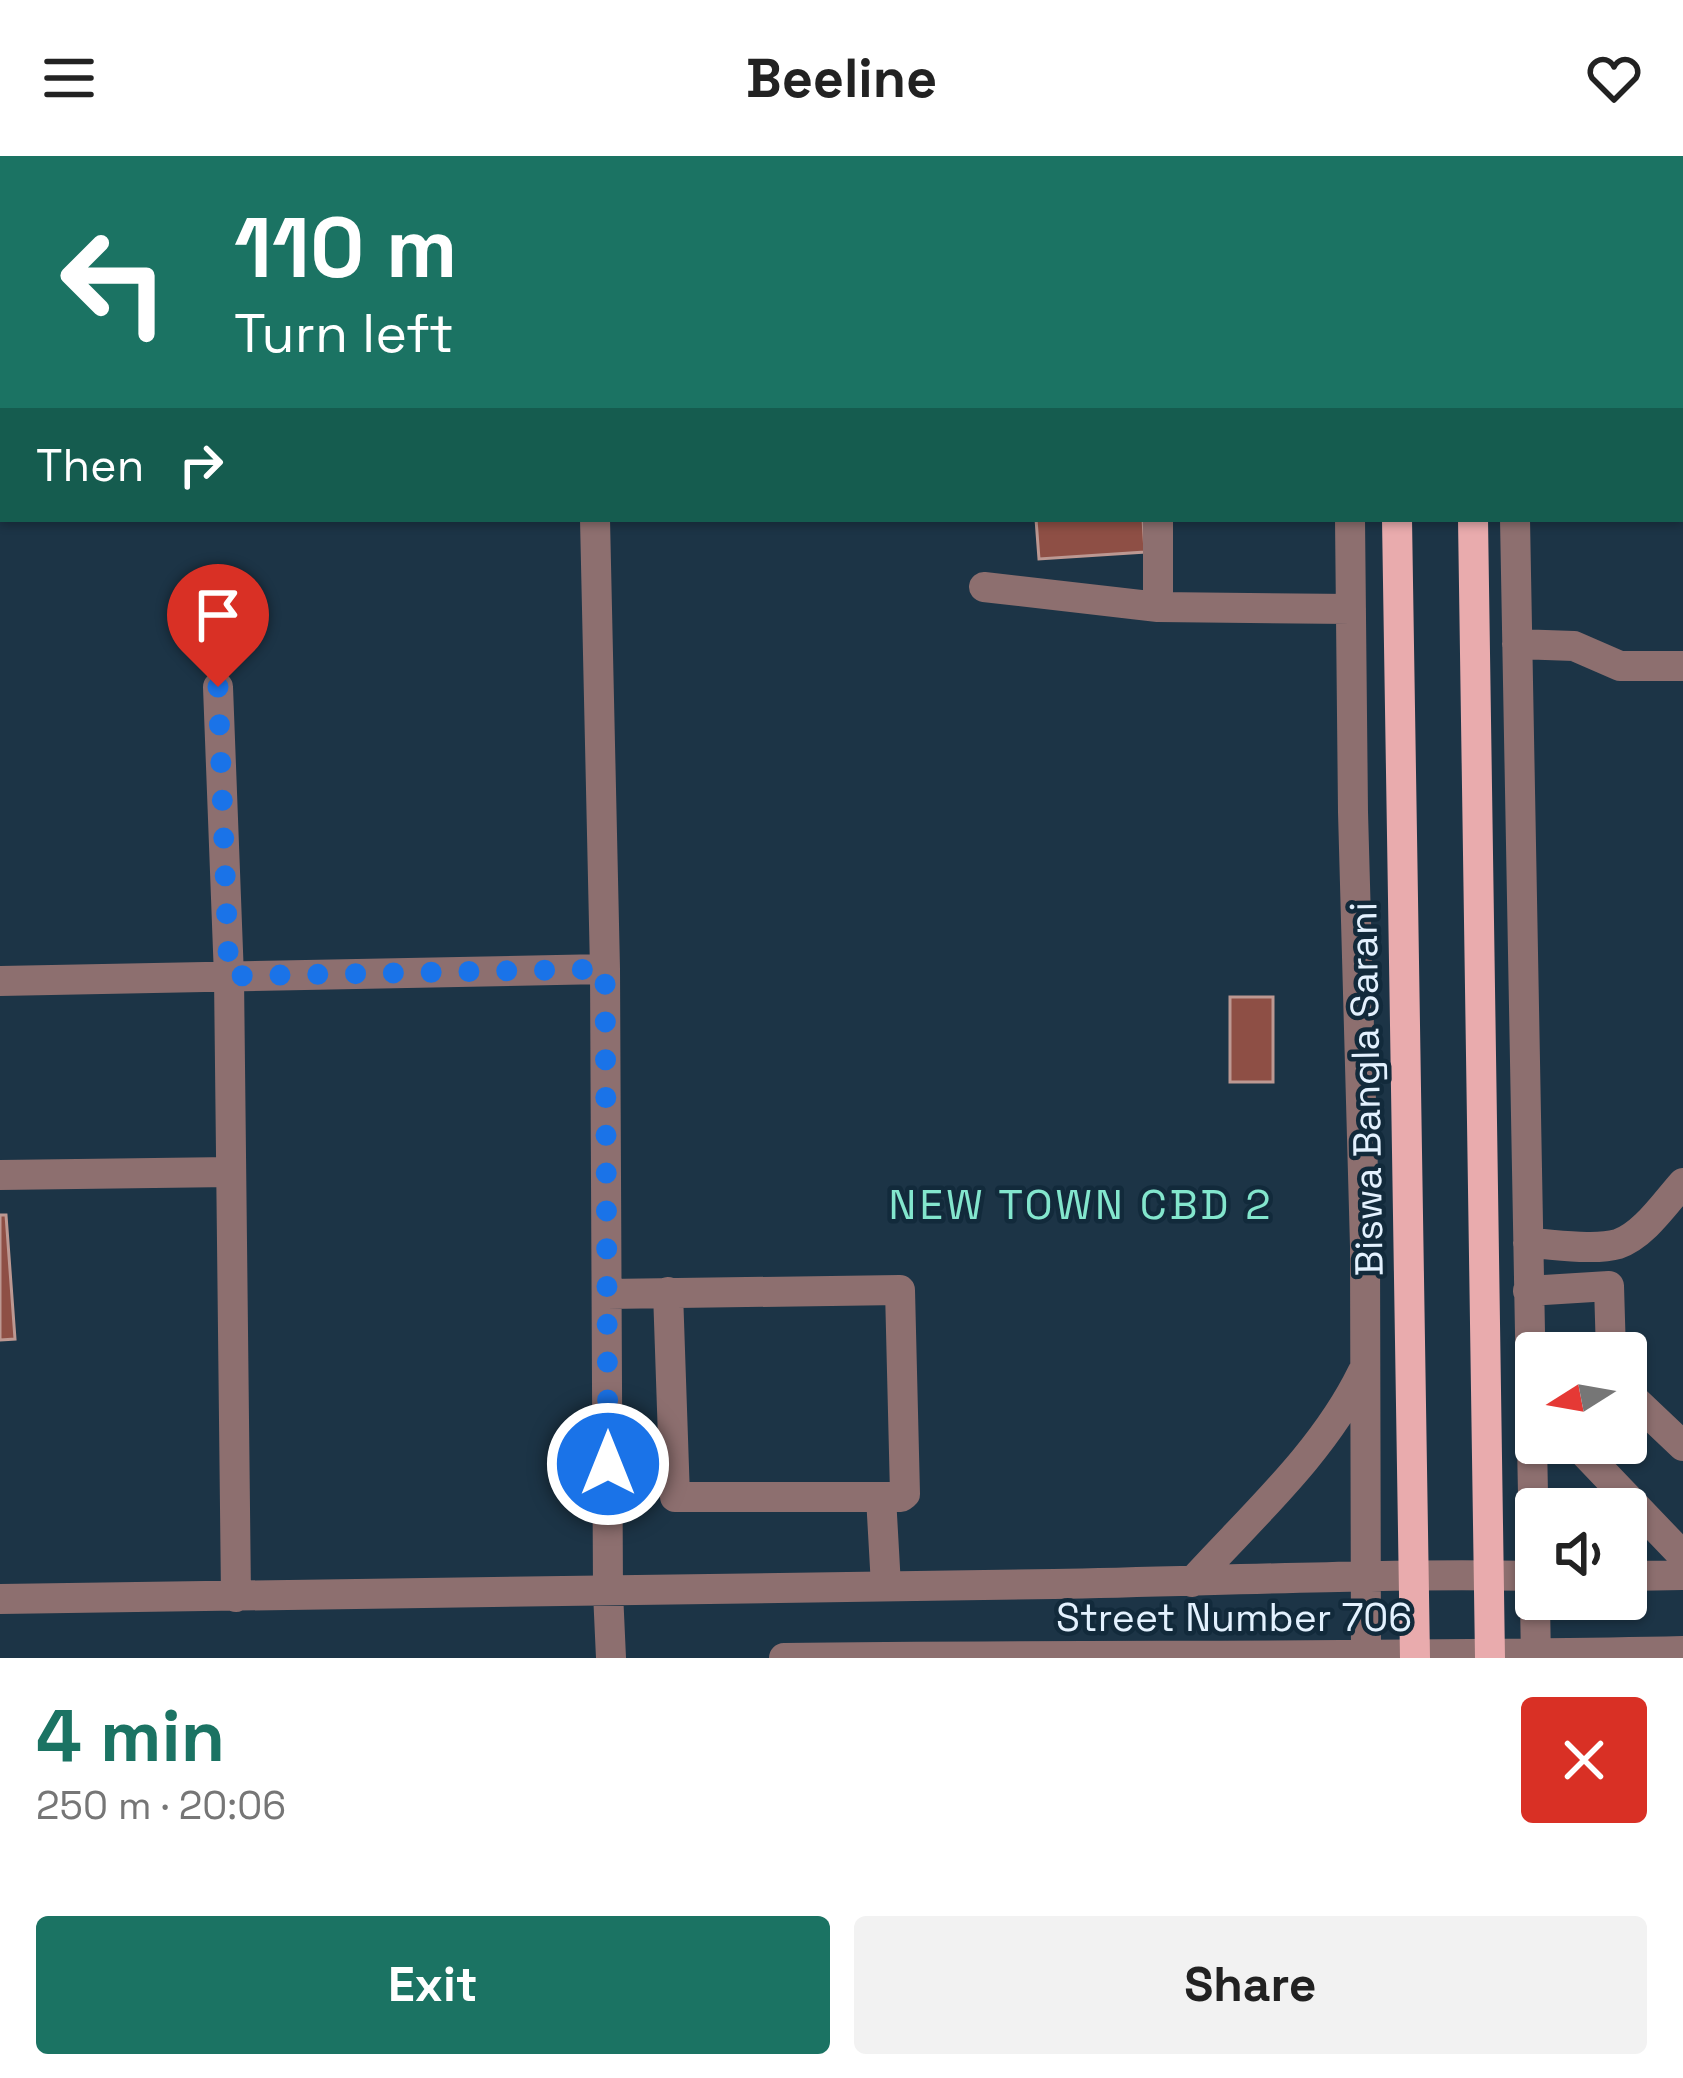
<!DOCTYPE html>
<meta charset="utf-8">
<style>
:root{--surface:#fff;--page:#f2f2f2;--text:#222;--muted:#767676;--accent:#1b7363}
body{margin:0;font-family:"Space Grotesk",sans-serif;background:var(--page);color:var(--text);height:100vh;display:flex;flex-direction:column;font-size:45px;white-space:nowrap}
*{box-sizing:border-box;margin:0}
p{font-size:39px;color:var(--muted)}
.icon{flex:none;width:66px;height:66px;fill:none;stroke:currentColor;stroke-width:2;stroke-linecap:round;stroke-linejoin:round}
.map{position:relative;height:1502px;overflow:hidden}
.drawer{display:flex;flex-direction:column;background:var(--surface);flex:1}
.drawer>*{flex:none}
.hud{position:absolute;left:0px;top:0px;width:1683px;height:366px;box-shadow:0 3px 9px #0004;background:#1b7363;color:#fff;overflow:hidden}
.needle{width:78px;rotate:259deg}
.fabs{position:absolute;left:1515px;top:1176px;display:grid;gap:24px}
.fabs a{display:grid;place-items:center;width:132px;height:132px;border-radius:12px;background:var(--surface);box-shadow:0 3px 9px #0004;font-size:60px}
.pin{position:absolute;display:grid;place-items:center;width:102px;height:102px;color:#fff;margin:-123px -51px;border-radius:50% 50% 50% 0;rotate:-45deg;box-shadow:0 0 12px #0007}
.pin .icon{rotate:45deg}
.me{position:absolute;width:132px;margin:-66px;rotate:0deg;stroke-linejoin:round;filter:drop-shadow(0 0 9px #0008)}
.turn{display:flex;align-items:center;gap:42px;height:252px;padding:0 36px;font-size:54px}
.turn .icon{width:156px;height:156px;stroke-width:2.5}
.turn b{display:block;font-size:84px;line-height:102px}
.then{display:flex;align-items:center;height:114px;padding:0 36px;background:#0003;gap:24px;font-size:45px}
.round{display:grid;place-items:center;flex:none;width:126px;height:126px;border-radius:12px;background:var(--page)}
.headline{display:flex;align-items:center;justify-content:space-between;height:204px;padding:0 36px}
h1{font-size:72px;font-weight:700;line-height:90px;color:var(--accent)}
.cta{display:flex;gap:24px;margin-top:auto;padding:24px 36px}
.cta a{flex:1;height:138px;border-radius:12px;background:var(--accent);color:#fff;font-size:48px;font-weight:700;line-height:138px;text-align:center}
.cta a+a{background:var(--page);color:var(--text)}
header{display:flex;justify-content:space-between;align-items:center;height:156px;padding:0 36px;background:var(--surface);font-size:54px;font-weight:700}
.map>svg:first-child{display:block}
.green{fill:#204432}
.building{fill:#8e4f45;stroke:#bc9892;stroke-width:3}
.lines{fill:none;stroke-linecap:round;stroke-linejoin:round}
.minor{stroke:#8d6f6f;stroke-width:30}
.major{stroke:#e9abad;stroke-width:30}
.route{stroke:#1a73e8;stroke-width:21;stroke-dasharray:0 37.8}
.labels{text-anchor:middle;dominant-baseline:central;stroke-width:9;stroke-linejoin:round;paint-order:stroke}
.street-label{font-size:39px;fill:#e3f1fe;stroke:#122a3b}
.neighbourhood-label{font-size:42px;letter-spacing:3px;fill:#83e6cd;stroke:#122a3b}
</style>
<header><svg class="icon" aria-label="menu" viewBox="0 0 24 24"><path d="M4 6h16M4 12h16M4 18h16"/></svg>Beeline<svg class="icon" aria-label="heart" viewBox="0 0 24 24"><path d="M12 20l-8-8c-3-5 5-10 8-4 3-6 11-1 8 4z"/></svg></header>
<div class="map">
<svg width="1683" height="1502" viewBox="0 0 1683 1502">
<rect width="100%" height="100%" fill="#1c3446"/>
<path class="green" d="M628,0H1274V3H628Z"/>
<path class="building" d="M1036,363H1143L1145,396L1039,403Z
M1230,841H1273V926H1230Z
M0,1059H6L15,1183L0,1184Z"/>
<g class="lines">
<path class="minor" d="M198,0L199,3
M587,0V3
M1343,0V3
M1509,0V3
M1680,316H1683
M595,363L605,813L608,1436L611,1502
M1158,363V451
M1350,363L1353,656L1365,1090L1366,1502
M1515,363L1536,1502
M984,431L1158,451L1351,453
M1517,488L1574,490L1620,510H1683
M218,531L229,821L236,1441
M0,825L605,813
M0,1019L231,1016
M1528,1087C1553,1088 1594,1095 1618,1088C1644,1079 1665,1047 1683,1027
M1528,1135L1609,1130L1611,1197
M668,1136L675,1341H881
M607,1138L900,1134L905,1338L901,1341H881L886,1430
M1626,1236L1683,1290
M1575,1287L1683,1400
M1626,1420L1683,1419
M1192,1426C1252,1360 1323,1297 1362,1217
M0,1443C352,1440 703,1433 1054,1428C1215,1425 1375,1417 1536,1420
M784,1502C1084,1498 1384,1502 1683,1495"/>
<path class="major" d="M1391,0V3
M1467,0V3
M1397,363L1415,1502
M1473,363L1490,1502"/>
</g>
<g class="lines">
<path class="route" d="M218,531L229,820L605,813L608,1308"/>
</g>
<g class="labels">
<g class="street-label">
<text transform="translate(1366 933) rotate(-91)">Biswa Bangla Sarani</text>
<text x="1234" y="1461">Street Number 706</text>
</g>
<g class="neighbourhood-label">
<text x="1081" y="1048">NEW TOWN CBD 2</text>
</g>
</g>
</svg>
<div class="fabs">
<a><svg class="needle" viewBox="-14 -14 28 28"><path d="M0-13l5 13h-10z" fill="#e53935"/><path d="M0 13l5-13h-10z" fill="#767676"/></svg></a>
<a><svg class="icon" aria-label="sound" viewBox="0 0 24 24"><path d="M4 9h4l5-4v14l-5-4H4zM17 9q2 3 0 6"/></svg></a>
</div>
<div class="pin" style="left:218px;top:531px;background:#d93025"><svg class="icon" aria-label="arrive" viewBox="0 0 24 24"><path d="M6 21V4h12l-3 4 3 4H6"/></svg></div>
<svg class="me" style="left:608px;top:1308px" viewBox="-20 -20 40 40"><circle r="17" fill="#1a73e8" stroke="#fff" stroke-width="3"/><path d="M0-11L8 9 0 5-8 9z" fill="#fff"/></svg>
<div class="hud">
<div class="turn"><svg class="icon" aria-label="left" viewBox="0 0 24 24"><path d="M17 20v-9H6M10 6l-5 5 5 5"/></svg><div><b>110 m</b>Turn left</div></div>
<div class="then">Then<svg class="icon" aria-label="right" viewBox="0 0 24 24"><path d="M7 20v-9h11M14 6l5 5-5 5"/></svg></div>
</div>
</div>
<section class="drawer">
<div class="headline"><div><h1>4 min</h1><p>250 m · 20:06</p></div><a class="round" style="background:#d93025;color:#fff"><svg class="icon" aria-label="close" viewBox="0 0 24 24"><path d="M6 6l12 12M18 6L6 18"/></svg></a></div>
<div class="cta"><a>Exit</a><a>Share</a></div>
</section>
